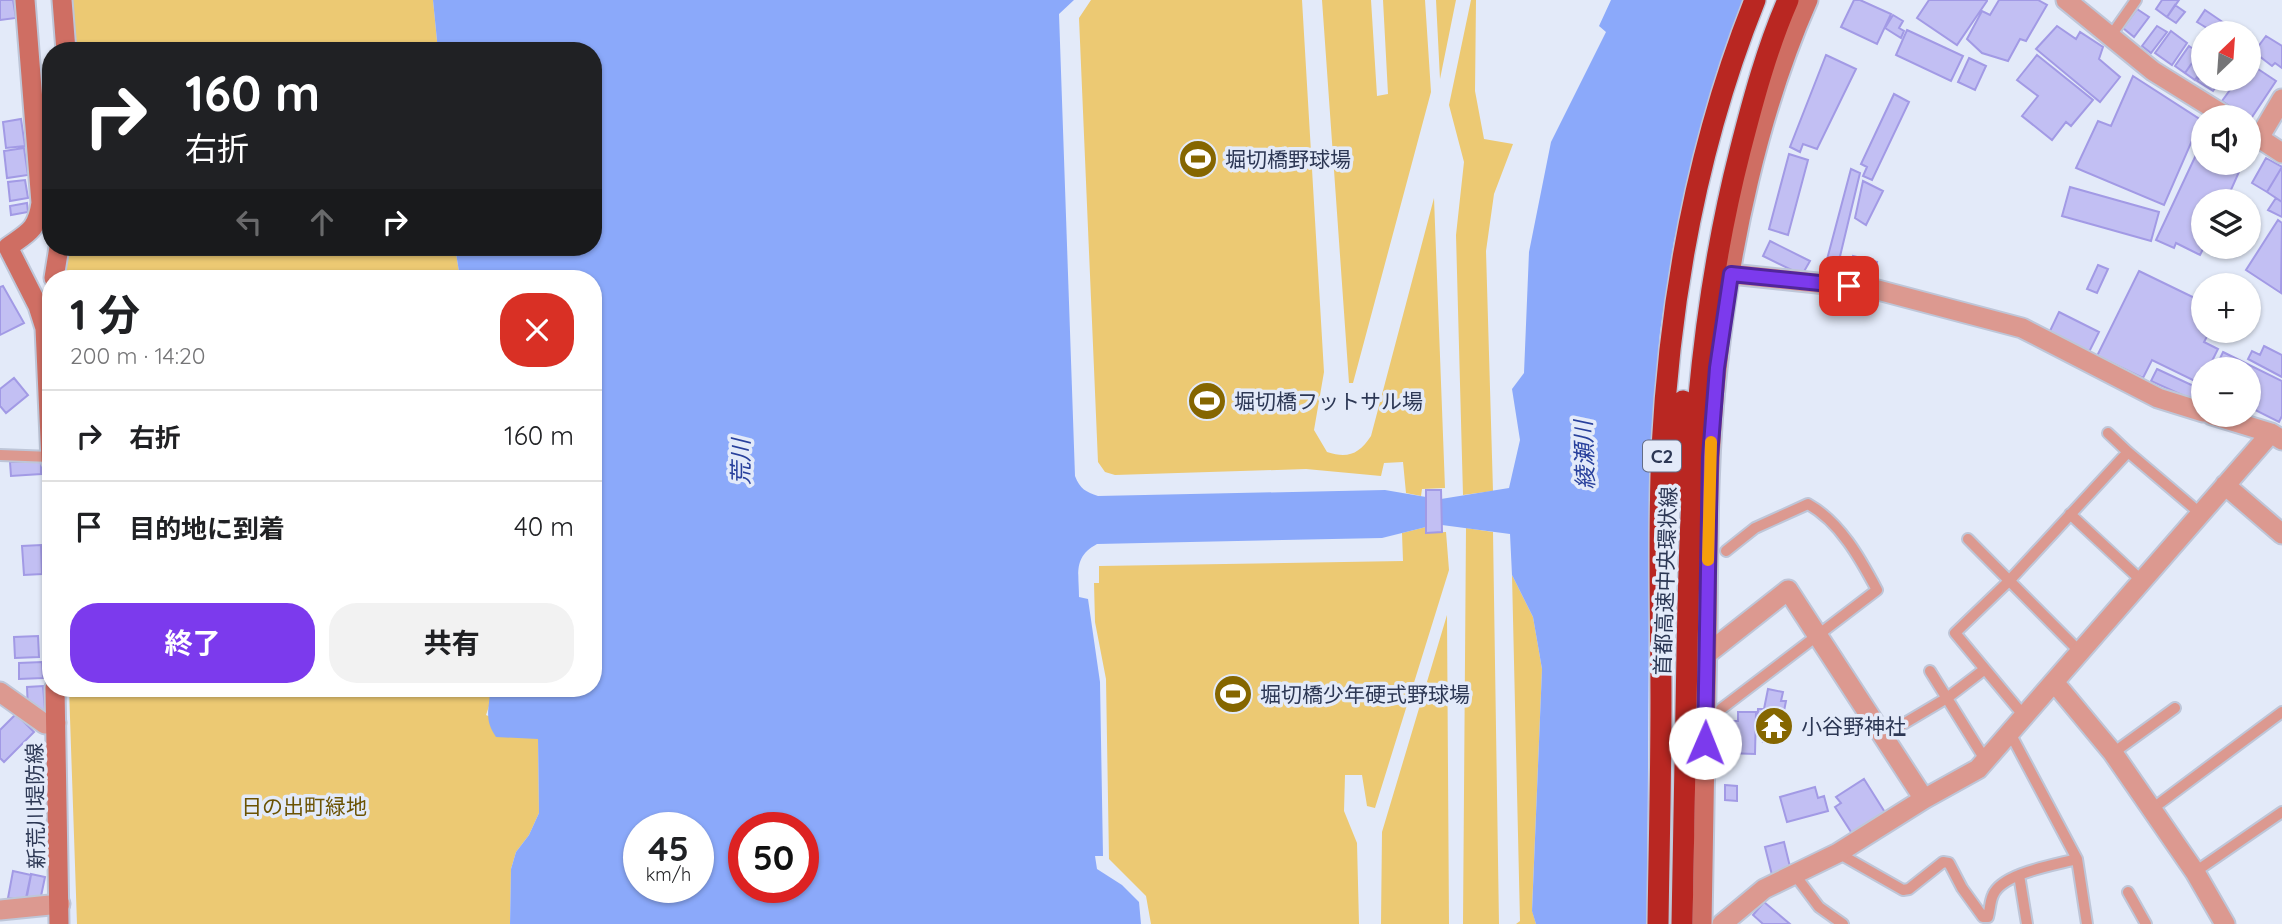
<!DOCTYPE html>
<html lang="ja">
<meta charset="utf-8">
<style>
:root{--surface:#fff;--page:#f2f2f2;--text:#202124;--muted:#757577;--line:#e0e0e0;--accent:#7c3aed}
body{margin:0;font-family:Quicksand,"Noto Sans JP",sans-serif;background:var(--page);color:var(--text);height:100vh;display:flex;flex-direction:column;font-size:26px;white-space:nowrap}
*{box-sizing:border-box;margin:0}
p{font-size:23px;color:var(--muted)}
.icon{flex:none;width:38px;height:38px;fill:none;stroke:currentColor;stroke-width:2;stroke-linecap:round;stroke-linejoin:round}
.map{position:relative;flex:1;overflow:hidden}
.panel{position:absolute;left:42px;top:270px;width:560px;height:427px;display:flex;flex-direction:column;background:var(--surface);border-radius:28px;box-shadow:0 2px 5px #0004}
.panel>*{flex:none}
.top-card{position:absolute;left:42px;top:42px;width:560px;height:214px;border-radius:28px;box-shadow:0 2px 5px #0004;background:#202124;color:#fff;overflow:hidden}
.needle{width:46px;rotate:25deg}
.fabs{position:absolute;left:2191px;top:21px;display:grid;gap:14px}
.fabs a{display:grid;place-items:center;width:70px;height:70px;border-radius:50%;background:var(--surface);box-shadow:0 2px 5px #0004;font-size:35px}
.speed{position:absolute;left:623px;top:812px;display:flex;gap:14px;font-size:35px;font-weight:700;text-align:center}
.speed>*{display:grid;place-content:center;width:91px;height:91px;border-radius:50%;background:var(--surface);box-shadow:0 2px 5px #0004;line-height:1}
.speed small{font-size:18px;font-weight:400}
.speed .limit{border:10px solid #d22;background:#fff;color:#111}
.pin{position:absolute;display:grid;place-items:center;width:60px;height:60px;color:#fff;margin:-30px;border-radius:14px;box-shadow:0 4px 10px #0006}
.me{position:absolute;width:77px;margin:-38px;rotate:1deg;stroke-linejoin:round;filter:drop-shadow(0 0 5px #0008)}
.turn{display:flex;align-items:center;gap:24px;height:147px;padding:0 28px;font-size:32px}
.turn .icon{width:91px;height:91px;stroke-width:2.5}
.turn b{display:block;font-size:49px;line-height:60px}
.lanes{display:flex;align-items:center;height:66px;padding:0 28px;background:#0003;justify-content:center;gap:35px;direction:ltr}
.lanes .off{opacity:.35}
.round{display:grid;place-items:center;flex:none;width:74px;height:74px;border-radius:28px;background:var(--page)}
.summary{display:flex;align-items:center;justify-content:space-between;height:119px;padding:0 28px}
h1{font-size:42px;font-weight:700;line-height:52px}
.action{display:flex;gap:14px;margin-top:auto;padding:14px 28px}
.action a{flex:1;height:80px;border-radius:28px;background:var(--accent);color:#fff;font-size:28px;font-weight:700;line-height:80px;text-align:center}
.action a+a{background:var(--page);color:var(--text)}
ul{padding:0;list-style:none}
li{display:flex;align-items:center;gap:21px;height:91px;padding:0 28px;border-top:2px solid var(--line)}
li div{flex:1}
li b{display:block;font-size:26px}
li em{font-style:normal}
.map>svg:first-child{display:block}
.green{fill:#ecc973}
.water{fill:#8ba9fa;fill-rule:evenodd}
.building{fill:#c2bff3;stroke:#a29ae5;stroke-width:2}
.lines{fill:none;stroke-linecap:round;stroke-linejoin:round}
.service-casing{stroke:#bec6d8;stroke-width:14}
.minor-casing{stroke:#bec6d8;stroke-width:23}
.secondary-casing{stroke:#bec6d8;stroke-width:23}
.motorway-casing{stroke:#bec6d8;stroke-width:24}
.service{stroke:#dc9990;stroke-width:10}
.minor{stroke:#dc9990;stroke-width:19}
.secondary{stroke:#cf6e63;stroke-width:19}
.motorway{stroke:#b92722;stroke-width:21}
.route-casing{stroke:#51269a;stroke-width:18}
.route{stroke:#7c3aed;stroke-width:12}
.slow{stroke:#f59e0b;stroke-width:12}
.labels{text-anchor:middle;dominant-baseline:central;stroke-width:7;stroke-linejoin:round;paint-order:stroke}
.shield{fill:#e3eaf9;stroke:#636d86;stroke-width:2}
.shield-label{font-size:19px;font-weight:bold;fill:#2c3754}
.poi-label{font-size:21px;fill:#2c3754;stroke:#e3eaf9;text-anchor:start}
.street-label{font-size:21px;fill:#2c3754;stroke:#e3eaf9}
.park-label{font-size:21px;fill:#6b5202;stroke:#e3eaf9}
.water-label{font-size:23px;font-style:italic;fill:#28409c;stroke:#e3eaf9}
</style>
<div class="map">
<svg width="2282" height="924" viewBox="0 0 2282 924">
<rect width="100%" height="100%" fill="#e3eaf9"/>
<path class="green" d="M72,0H433L438,51H77Z
M1091,0H1302L1324,372L1314,430L1327,452C1348,459 1359,454 1371,436L1434,198L1445,488L1422,489L1421,496L1406,493L1403,462L1384,463L1381,476L1306,469L1115,475L1105,472L1098,462L1079,18Z
M1322,0H1371L1377,96L1388,94L1383,0H1425L1431,92L1353,383H1349Z
M1436,0H1456L1440,79Z
M1471,0H1476L1475,91L1484,139L1513,144L1494,194L1486,251L1493,491L1463,495L1456,235L1464,162L1449,105Z
M68,247H455L460,278H63Z
M1426,527L1427,533L1446,532L1449,570L1375,808L1367,806L1362,775H1345L1344,811L1357,843L1359,924H1151L1146,896L1109,859L1106,679L1095,622L1094,583H1099V566L1403,561L1402,533Z
M1466,528L1493,532L1499,924H1463Z
M1512,575L1533,617L1542,669L1532,910L1536,924H1516L1520,921Z
M1447,615L1449,924H1381L1382,832Z
M69,688H490V703L486,715L538,738L539,813L529,835L516,852L511,869L510,924H77Z"/>
<path class="water" d="M433,0H1074L1059,14L1075,476C1080,489 1086,492 1098,496L1385,490L1426,497V527L1382,538L1097,544C1073,557 1079,573 1079,597L1088,599L1100,682L1103,856H1095L1097,869L1122,885L1139,902L1141,924H510L511,869L516,852L529,835L539,813L538,739L496,737C483,718 490,709 490,688H593V278H460L455,247H593V51H438ZM639,828H698V887H639ZM744,828H803V887H744Z
M1611,0H1745L1697,147L1674,241L1660,332L1650,451L1647,924H1536L1532,911L1542,669L1533,617L1512,575L1510,534L1442,525L1441,499L1509,488L1520,440L1512,389L1524,373L1529,252L1551,142L1606,32L1599,26Z"/>
<path class="building" d="M0,0H13L16,18L0,20Z
M1854,0H1860L1891,14L1877,44L1841,27Z
M1929,0H1987V1L1957,45L1917,18Z
M1999,0H2038L2047,5L2026,41L2020,39L2008,61L1982,53L1967,39L1982,11L1990,15Z
M2162,0H2179L2167,17L2156,9Z
M2175,5L2185,12L2176,23L2167,17Z
M2137,9L2149,17L2134,37L2123,28Z
M2205,10L2227,25L2222,33H2215L2197,22Z
M1893,15L1903,21L1899,28L1904,31L1901,38L1885,28Z
M2057,26L2076,39L2080,32L2103,47L2099,59L2120,77L2100,102L2036,49Z
M2157,26L2167,32L2151,53L2142,46Z
M1907,30L1963,56L1951,81L1896,55Z
M2171,31L2187,43L2172,65L2155,53Z
M2266,36L2282,46V68L2275,63L2272,66L2254,52Z
M2189,46L2199,53L2185,73L2175,66Z
M2199,53L2203,56V68L2195,80L2185,73Z
M1826,55L1856,69L1817,149L1803,144L1800,152L1790,147Z
M2037,55L2093,100L2071,126L2066,122L2052,140L2022,116L2038,96L2017,80Z
M1969,58L1986,66L1975,90L1958,82Z
M2249,63L2276,81L2250,120L2222,101L2238,79H2249Z
M2203,71V79H2221L2213,91L2197,81Z
M2133,76L2201,120L2164,205L2076,168L2098,121L2111,126Z
M1894,94L1909,102L1872,180L1863,176L1867,167L1861,164Z
M21,119L25,146L6,148L3,122Z
M2203,140V163H2223L2239,172L2226,201H2203L2204,247L2200,255L2176,243L2174,248L2156,240Z
M24,148L28,175L7,178L4,151Z
M1789,154L1808,160L1788,235L1769,229Z
M2266,158L2282,167L2267,192L2252,183Z
M2282,167V202L2267,192Z
M1851,169L1860,173L1836,273L1825,267Z
M25,180L28,198L10,201L8,182Z
M1863,181L1883,191L1866,225L1855,218Z
M2070,187L2159,212L2151,241L2062,216Z
M2276,198L2282,202V217L2268,210Z
M27,203L28,212L11,215L10,206Z
M2278,220L2282,223L2281,293L2246,270Z
M1770,241L1810,261L1802,275L1763,256Z
M1853,256L1877,262L1873,279L1849,273Z
M2098,265L2108,269L2097,293L2087,289Z
M2139,271L2203,302L2197,314L2203,317V331H2210L2204,342L2218,349L2208,369H2203L2201,384L2152,360L2143,378L2097,356Z
M3,286L24,323L0,335V287Z
M2059,312L2099,332L2089,352L2049,333Z
M2264,346L2282,355V377L2248,359L2252,351L2260,355Z
M2223,352L2282,381V416L2279,422L2249,407V369H2215Z
M2157,369L2198,388L2193,400L2151,381Z
M14,378L28,395L6,413L0,406V389Z
M41,461V474L11,476L10,462Z
M1426,490H1441L1442,532L1426,533Z
M41,545L42,574L24,575L22,546Z
M38,636L39,657L15,658L14,637Z
M42,662L43,678L19,679V663Z
M43,686L45,710L28,711L27,687Z
M1768,689L1783,692L1781,701H1786L1783,716L1789,717L1786,739L1781,738L1780,744L1763,742L1764,735L1757,734L1758,709H1764Z
M1738,712H1756L1755,754L1726,753L1727,721H1738Z
M16,714L34,732L4,762L0,758V730Z
M1864,779L1886,814L1853,835L1835,807L1841,803L1836,797Z
M1725,785L1737,786V801L1725,800Z
M1815,787L1818,798L1824,796L1828,811L1787,822L1780,797Z
M1784,842L1791,871L1772,875L1765,847Z
M13,871L31,875L26,901L8,898Z
M31,874L45,877L40,901L26,898Z
M1764,902L1790,924H1763L1753,915Z"/>
<g class="lines">
<defs>
<path id="service" d="M2110,37L2136,0
M2108,433L2128,452L2201,514
M0,455L51,457
M2070,514L2142,581
M1968,539L2080,652
M1930,671L1986,761
M1721,709L1877,590C1860,558 1840,522 1808,504L1755,528L1726,551
M2024,716L1955,633L2009,581L2128,452
M2010,733L2077,859L2087,924
M1883,736L1947,698L1985,669
M2113,753L2175,708
M2152,809L2282,712
M1838,853L1903,890L1909,889L1943,862L1949,863L1962,888L1983,917H1988C1990,910 1990,901 1993,895C2002,873 2055,865 2077,859
M2195,872L2282,812
M1795,875L1819,907L1843,924
M2019,875L2027,924
M2128,892L2146,924"/>
<path id="minor" d="M2066,0L2153,71L2227,117
M2250,132L2282,153
M2259,138L2282,99
M1731,274L1874,289L2022,328L2158,398L2203,412
M2212,415L2271,433L2282,440
M2225,485L2282,534
M1707,654L1788,590L1924,799
M2054,682L2113,753L2195,872L2225,924
M0,692L45,724L56,723
M0,910L60,904
M1722,924L1764,889L1838,853L1924,799L1978,769L2271,433"/>
<path id="secondary" d="M25,0L41,203C37,230 29,232 8,247L38,306L45,328L51,460
M62,0L66,51
M54,278L59,247
M55,688L59,924
M1702,924C1704,827 1705,730 1707,633C1708,545 1707,456 1717,369C1730,246 1758,113 1808,0"/>
<path id="motorway" d="M1674,494L1683,401
M1658,924C1659,850 1661,776 1661,702C1661,618 1658,533 1662,448C1670,296 1698,142 1755,0
M1682,924C1684,834 1686,744 1687,654C1690,482 1697,319 1740,151C1753,100 1767,48 1788,0"/>
</defs>
<use href="#service" class="service-casing"/>
<use href="#minor" class="minor-casing"/>
<use href="#secondary" class="secondary-casing"/>
<use href="#motorway" class="motorway-casing"/>
<use href="#service" class="service"/>
<use href="#minor" class="minor"/>
<use href="#secondary" class="secondary"/>
<use href="#motorway" class="motorway"/>
</g>
<g class="lines">
<defs>
<path id="route" d="M1705,743L1710,457L1717,368L1731,274L1849,286"/>
</defs>
<use href="#route" class="route-casing"/>
<use href="#route" class="route"/>
<path class="slow" d="M1708,560L1711,442"/>
</g>
<defs>
<symbol id="stadium-disc" viewBox="-11 -11 22 22"><circle r="9.5" fill="#856600" stroke="#e3eaf9"/><path d="M0-5a6.5 5 0 1 0 0 10a6.5 5 0 1 0 0-10ZM-3.5-1.8h7v3.6h-7Z" fill="#fff"/></symbol>
<symbol id="temple-disc" viewBox="-11 -11 22 22"><circle r="9.5" fill="#856600" stroke="#e3eaf9"/><path d="M0-6L5-2H3V0L6.5 2.5H4V6H1.5V3h-3V6H-4V2.5H-6.5L-3 0V-2H-5Z" fill="#fff"/></symbol>
</defs>
<g fill-rule="evenodd">
<use href="#stadium-disc" x="1176" y="137" width="44" height="44"/>
<use href="#stadium-disc" x="1185" y="379" width="44" height="44"/>
<use href="#stadium-disc" x="1211" y="672" width="44" height="44"/>
<use href="#temple-disc" x="1752" y="704" width="44" height="44"/>
</g>
<g class="labels">
<rect class="shield" x="1643" y="440.5" width="38" height="31" rx="5"/>
<g class="shield-label">
<text x="1662" y="456">C2</text>
</g>
<g class="poi-label">
<text x="1225" y="159">堀切橋野球場</text>
<text x="1234" y="401">堀切橋フットサル場</text>
<text x="1260" y="694">堀切橋少年硬式野球場</text>
<text x="1801" y="726">小谷野神社</text>
</g>
<g class="street-label">
<text transform="translate(1665 581) rotate(-88)">首都高速中央環状線</text>
<text transform="translate(35 806) rotate(-91)">新荒川堤防線</text>
</g>
<g class="park-label">
<text x="304" y="806">日の出町緑地</text>
</g>
<g class="water-label">
<text transform="translate(1584 455) rotate(-92)">綾瀬川</text>
<text transform="translate(740 462) rotate(-90)">荒川</text>
</g>
</g>
</svg>
<div class="fabs">
<a><svg class="needle" viewBox="-14 -14 28 28"><path d="M0-13l5 13h-10z" fill="#e53935"/><path d="M0 13l5-13h-10z" fill="#757577"/></svg></a>
<a><svg class="icon" aria-label="sound" viewBox="0 0 24 24"><path d="M4 9h4l5-4v14l-5-4H4zM17 9q2 3 0 6"/></svg></a>
<a><svg class="icon" aria-label="layers" viewBox="0 0 24 24"><path d="M12 4l9 5-9 5-9-5zM3 14l9 5 9-5"/></svg></a>
<a>+</a>
<a>−</a>
</div>
<div class="speed"><div>45<small>km/h</small></div><div class="limit">50</div></div>
<div class="pin" style="left:1849px;top:286px;background:#d93025"><svg class="icon" aria-label="arrive" viewBox="0 0 24 24"><path d="M6 21V4h12l-3 4 3 4H6"/></svg></div>
<svg class="me" style="left:1705px;top:743px" viewBox="-20 -20 40 40"><circle r="19" fill="#fff"/><path d="M0-13L10 11 0 6-10 11z" fill="#7c3aed"/></svg>
<div class="top-card">
<div class="turn"><svg class="icon" aria-label="right" viewBox="0 0 24 24"><path d="M7 20v-9h11M14 6l5 5-5 5"/></svg><div><b>160 m</b>右折</div></div>
<div class="lanes"><svg class="icon off" aria-label="left" viewBox="0 0 24 24"><path d="M17 20v-9H6M10 6l-5 5 5 5"/></svg><svg class="icon off" aria-label="ahead" viewBox="0 0 24 24"><path d="M12 20V5M6 11l6-6 6 6"/></svg><svg class="icon" aria-label="right" viewBox="0 0 24 24"><path d="M7 20v-9h11M14 6l5 5-5 5"/></svg></div>
</div>
<section class="panel">
<div class="summary"><div><h1>1 分</h1><p>200 m · 14:20</p></div><a class="round" style="background:#d93025;color:#fff"><svg class="icon" aria-label="close" viewBox="0 0 24 24"><path d="M6 6l12 12M18 6L6 18"/></svg></a></div>
<ul>
<li><svg class="icon" aria-label="right" viewBox="0 0 24 24"><path d="M7 20v-9h11M14 6l5 5-5 5"/></svg><div><b>右折</b></div><em>160 m</em></li>
<li><svg class="icon" aria-label="arrive" viewBox="0 0 24 24"><path d="M6 21V4h12l-3 4 3 4H6"/></svg><div><b>目的地に到着</b></div><em>40 m</em></li>
</ul>
<div class="action"><a>終了</a><a>共有</a></div>
</section>
</div>
